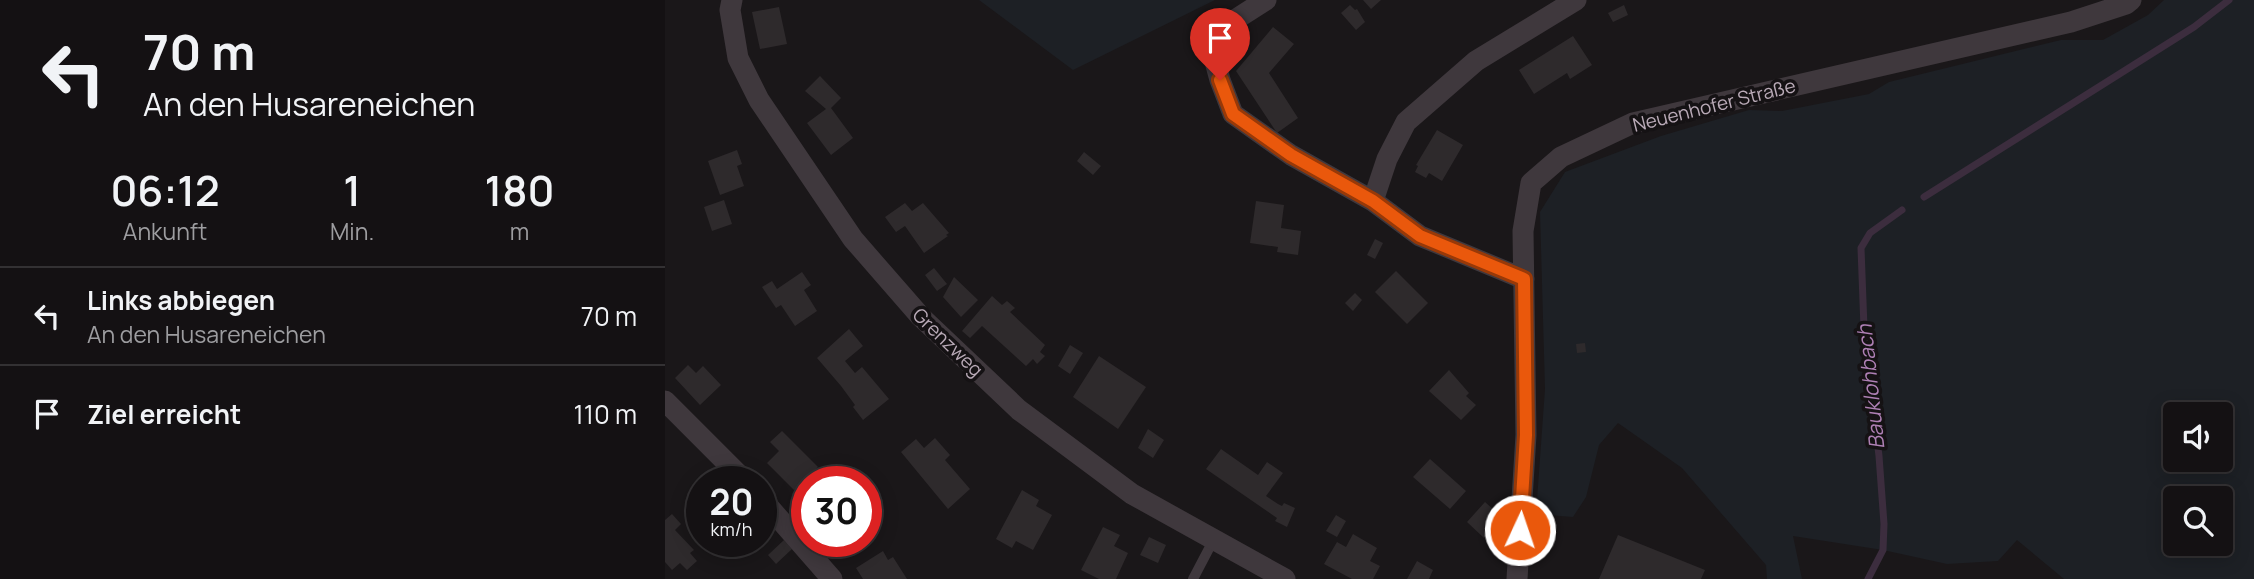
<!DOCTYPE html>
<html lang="de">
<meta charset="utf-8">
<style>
:root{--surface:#141113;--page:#211f21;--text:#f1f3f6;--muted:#9d9da0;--line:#333133}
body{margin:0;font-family:Manrope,sans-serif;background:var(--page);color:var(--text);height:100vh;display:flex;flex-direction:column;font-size:26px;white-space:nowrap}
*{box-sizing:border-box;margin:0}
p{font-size:23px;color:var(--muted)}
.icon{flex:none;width:38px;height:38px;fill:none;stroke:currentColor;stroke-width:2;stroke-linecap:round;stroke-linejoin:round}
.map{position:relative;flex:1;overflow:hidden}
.panel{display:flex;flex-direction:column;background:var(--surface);width:665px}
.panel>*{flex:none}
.banner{background:#141113;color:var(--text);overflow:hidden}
.buttons{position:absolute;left:1498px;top:402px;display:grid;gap:14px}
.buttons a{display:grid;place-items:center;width:70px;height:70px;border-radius:7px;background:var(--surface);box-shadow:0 4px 18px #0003,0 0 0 2px var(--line);font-size:35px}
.speed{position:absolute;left:21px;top:466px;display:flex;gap:14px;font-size:35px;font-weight:700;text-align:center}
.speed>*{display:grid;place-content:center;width:91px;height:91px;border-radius:50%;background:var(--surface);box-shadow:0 4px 18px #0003,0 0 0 2px var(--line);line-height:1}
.speed small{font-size:18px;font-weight:400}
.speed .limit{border:10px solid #d22;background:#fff;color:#111}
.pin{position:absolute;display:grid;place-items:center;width:60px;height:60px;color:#fff;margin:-72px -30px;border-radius:50% 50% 50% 0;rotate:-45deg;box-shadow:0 0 7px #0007}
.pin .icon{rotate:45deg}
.me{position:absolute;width:77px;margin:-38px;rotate:3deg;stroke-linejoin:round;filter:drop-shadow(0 0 5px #0008)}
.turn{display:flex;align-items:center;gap:24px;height:147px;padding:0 28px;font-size:32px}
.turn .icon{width:91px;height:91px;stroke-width:2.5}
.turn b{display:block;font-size:49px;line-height:60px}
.eta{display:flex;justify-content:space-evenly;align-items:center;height:119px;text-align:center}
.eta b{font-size:42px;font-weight:600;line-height:49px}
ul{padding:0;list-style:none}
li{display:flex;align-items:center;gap:21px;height:98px;padding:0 28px;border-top:2px solid var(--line)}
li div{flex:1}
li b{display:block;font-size:26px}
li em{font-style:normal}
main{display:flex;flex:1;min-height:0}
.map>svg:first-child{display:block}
.green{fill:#1d2025;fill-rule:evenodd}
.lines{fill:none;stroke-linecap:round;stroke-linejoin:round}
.stream{stroke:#3c2d3e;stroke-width:7}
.building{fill:#2e2a2c}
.service{stroke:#3f383d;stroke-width:10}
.minor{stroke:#3f383d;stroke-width:21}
.route-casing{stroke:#983908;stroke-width:18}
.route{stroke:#ea580c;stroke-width:12}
.labels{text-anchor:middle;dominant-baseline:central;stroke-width:7;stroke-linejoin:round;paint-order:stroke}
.street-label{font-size:19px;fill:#b9aab7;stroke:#151214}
.water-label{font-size:21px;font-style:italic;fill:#af80b5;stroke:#151214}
</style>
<main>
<section class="panel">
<div class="banner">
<div class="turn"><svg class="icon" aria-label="left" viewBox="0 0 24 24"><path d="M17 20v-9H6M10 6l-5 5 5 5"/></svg><div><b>70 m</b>An den Husareneichen</div></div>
</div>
<div class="eta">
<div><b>06:12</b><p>Ankunft</p></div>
<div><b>1</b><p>Min.</p></div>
<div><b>180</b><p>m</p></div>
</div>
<ul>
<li><svg class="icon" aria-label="left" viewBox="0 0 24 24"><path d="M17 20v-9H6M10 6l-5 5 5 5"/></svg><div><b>Links abbiegen</b><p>An den Husareneichen</p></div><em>70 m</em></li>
<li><svg class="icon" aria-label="arrive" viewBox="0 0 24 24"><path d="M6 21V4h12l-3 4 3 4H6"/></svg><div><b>Ziel erreicht</b></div><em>110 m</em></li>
</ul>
</section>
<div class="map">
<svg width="1589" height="579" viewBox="0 0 1589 579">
<rect width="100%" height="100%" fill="#1a1719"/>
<path class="green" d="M314,0H550L408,70Z
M1499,0H1589V579H1399L1352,540L1333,561L1282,564L1218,550L1128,536L1137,579H1102L1101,565L1017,468L953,423L934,445L921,497L908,517L871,514L880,389L875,212L900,172L996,136L1084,110L1117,111L1204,94L1224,82L1396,40H1438L1483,15ZM1510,415H1556V460H1510ZM1510,499H1556V544H1510Z"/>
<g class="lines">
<path class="stream" d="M1259,197L1529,27L1564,0
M1203,579L1218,550L1219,524L1214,456L1199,328L1196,248L1205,233L1237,210"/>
</g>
<path class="building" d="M698,0H716L706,9Z
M685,5L690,10L692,9L700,22L691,30L676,13Z
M959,5L963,15L948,22L943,13Z
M114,7L122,44L95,49L87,12Z
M608,27L629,44L604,73L633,118L612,133L571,71Z
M908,36L927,65L905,79L902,73L869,94L854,70Z
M155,76L176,98L166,108L188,138L166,155L142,123L161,109L140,91Z
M772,130L798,145L777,181L764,173L761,178L750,172L753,166L751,165Z
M72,150L77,164L72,166L79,186L55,195L43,161Z
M419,152L436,166L428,175L412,161Z
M59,200L67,224L47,231L39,207Z
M591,201L619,205L616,228L636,231L633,255L612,252L613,247L585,243Z
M240,203L247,211L258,203L284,233L281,235L283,236L259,253L240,226L231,232L220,217Z
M710,239L718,243L710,259L702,255Z
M269,268L282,284L272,291L260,275Z
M731,271L763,303L742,324L710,292Z
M137,272L146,285L139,290L152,311L130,326L116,305L111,308L97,287L107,281L112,289Z
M289,277L313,300L296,317L278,297Z
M690,293L697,300L688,311L680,303Z
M327,296L337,305L342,301L350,308L345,312L380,345L375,352L380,356L372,364L368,359L361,366L317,326L305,338L297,331Z
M184,329L198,346L180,361L190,373L197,367L224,399L198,420L188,407L190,405L176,386L152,358Z
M920,343L921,352L912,353L911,344Z
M405,345L418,353L405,374L393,366Z
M434,356L481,387L453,429L408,397Z
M23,365L31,373L38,366L56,385L35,405L10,378Z
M784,370L804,393L801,396L811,405L796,420L764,391Z
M483,429L499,440L488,458L473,448Z
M117,431L153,467L129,490L102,463L114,451L105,442Z
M270,438L285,455L280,460L305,489L283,509L236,452L251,439L259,448Z
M556,449L593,475L602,462L618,473L601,496L613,504L617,506L619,503L630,508L622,527L610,521L612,518L541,469Z
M765,459L801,491L785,509L748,477Z
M357,490L374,500L371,506L387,515L368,550L351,541L347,548L331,539Z
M142,493V518L129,505Z
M820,502L838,518L819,538L802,522Z
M7,514L16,524L10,530L29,550L25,553L32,561L22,570L15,563L7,570L0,562V520Z
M671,515L681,521L672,537L661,531Z
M438,527L455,535L449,546L463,553L451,579H434L416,570Z
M688,534L712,548L705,561L715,566L708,579H687L659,564L672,542L681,547Z
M953,535L1040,570L1036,579H934Z
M484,537L501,545L493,563L475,555Z
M119,540L127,549L111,564L103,555Z
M218,551L223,560L228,557L242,579H198L191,568Z
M752,561L768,570L764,579H742Z"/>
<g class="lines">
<path class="service" d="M528,579L549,539"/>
<path class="minor" d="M67,0L65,10L73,58L94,100L188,239L256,317L354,410L467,494L620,579
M601,0L565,23L548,54L555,80L568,114L626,155L708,201L755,236L859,279
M708,201L722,159L741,122L811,61L911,0
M0,401L80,481
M96,498L167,579
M852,579L861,435L858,231L866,183L896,157L968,123L1406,22L1461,4L1466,0"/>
</g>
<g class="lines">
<defs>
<path id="route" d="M555,80L568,114L626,155L708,201L755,236L859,279L861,435L855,530"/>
</defs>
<use href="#route" class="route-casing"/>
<use href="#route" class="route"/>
</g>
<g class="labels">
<g class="street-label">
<text transform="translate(1049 105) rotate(-14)">Neuenhofer Straße</text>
<text transform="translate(283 342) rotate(44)">Grenzweg</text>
</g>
<g class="water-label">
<text transform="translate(1205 387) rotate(-96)">Bauklohbach</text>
</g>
</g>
</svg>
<div class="buttons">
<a><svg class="icon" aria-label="sound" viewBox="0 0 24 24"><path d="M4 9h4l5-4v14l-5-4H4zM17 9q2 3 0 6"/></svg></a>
<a><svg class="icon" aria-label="search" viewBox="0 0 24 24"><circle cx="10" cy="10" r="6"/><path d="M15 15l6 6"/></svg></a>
</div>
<div class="speed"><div>20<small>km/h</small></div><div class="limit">30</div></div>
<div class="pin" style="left:555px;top:80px;background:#d93025"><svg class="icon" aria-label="arrive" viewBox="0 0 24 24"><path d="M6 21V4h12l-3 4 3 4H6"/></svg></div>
<svg class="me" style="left:855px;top:530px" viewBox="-20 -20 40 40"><circle r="17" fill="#ea580c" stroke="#fff" stroke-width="3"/><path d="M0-11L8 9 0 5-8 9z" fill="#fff"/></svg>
</div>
</main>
